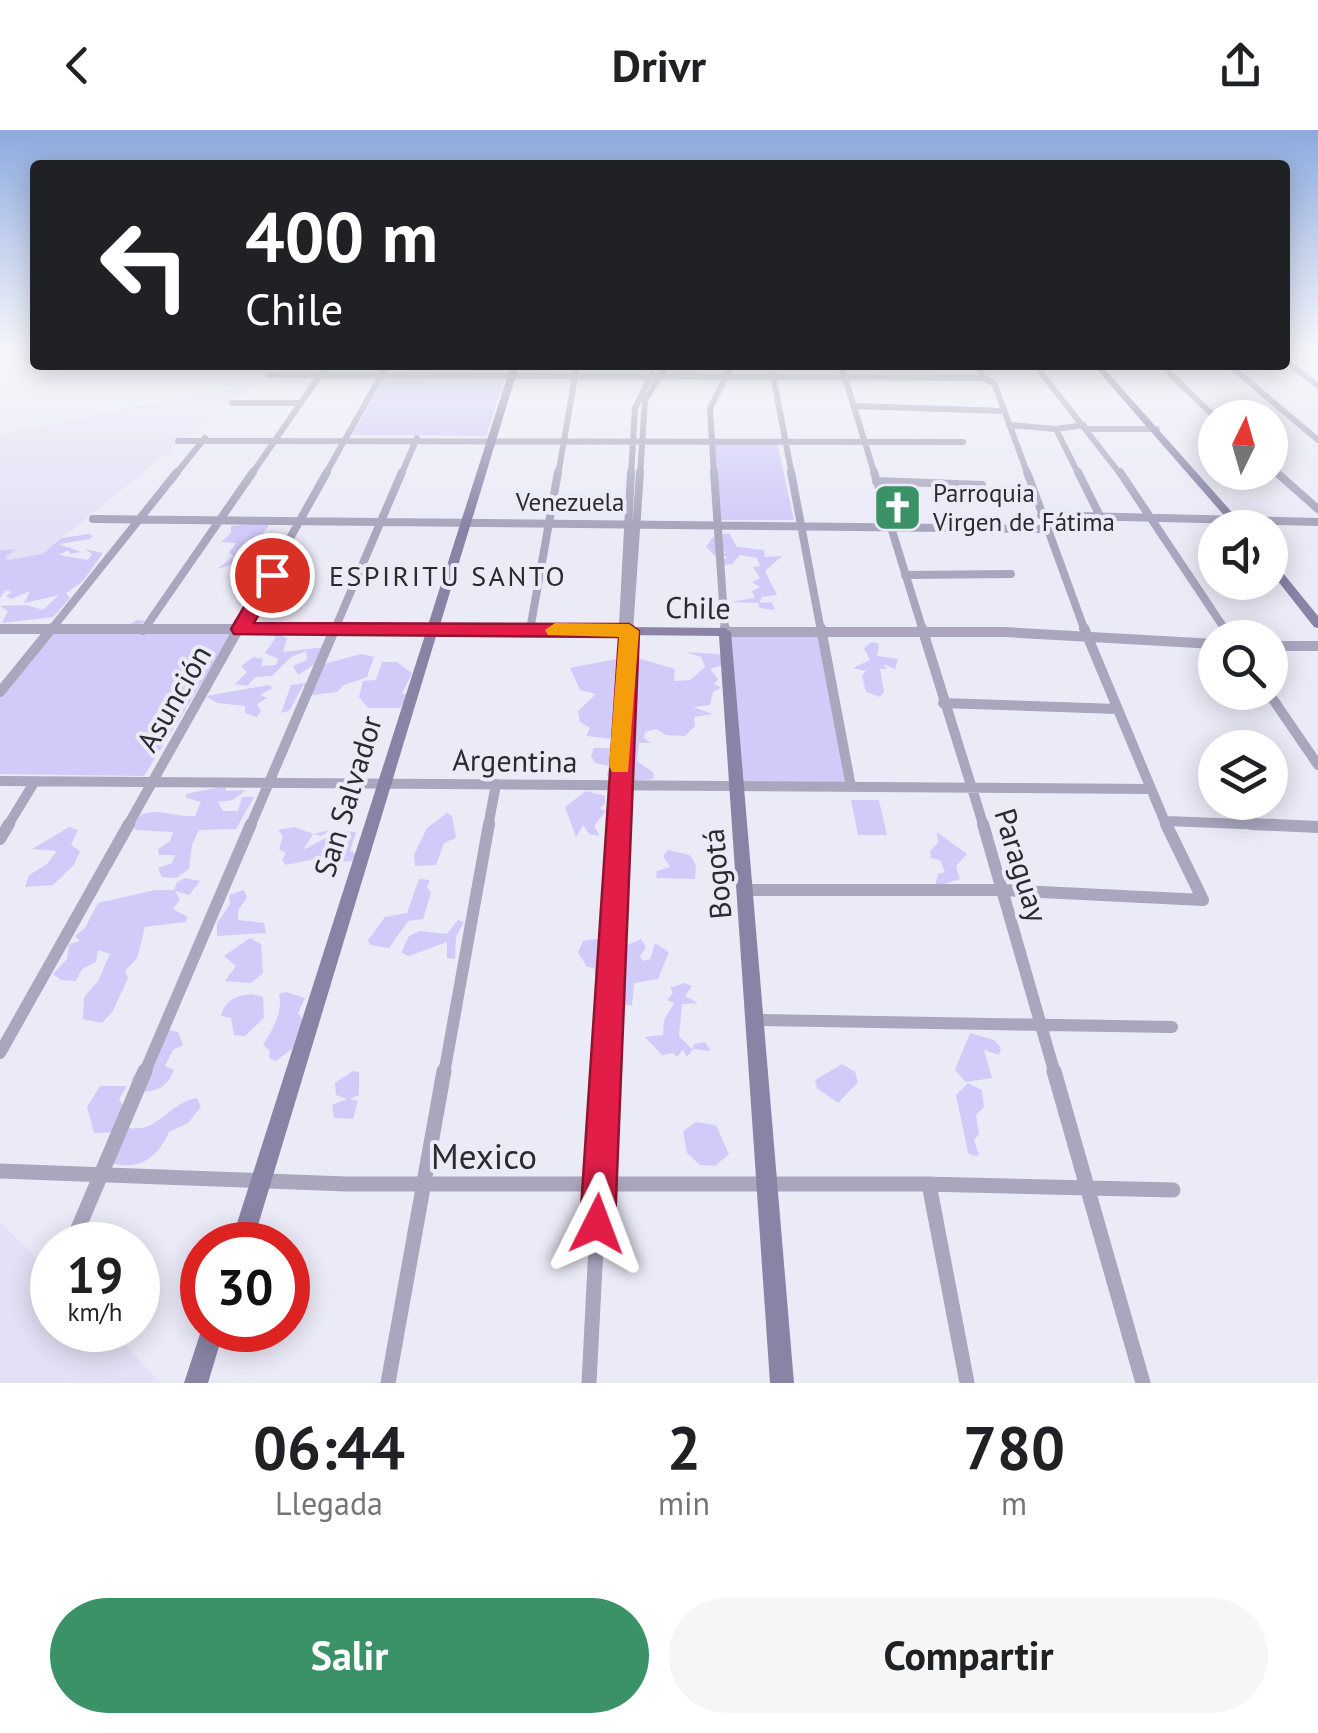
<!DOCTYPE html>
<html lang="es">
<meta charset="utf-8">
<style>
:root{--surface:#fff;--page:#f6f6f6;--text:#202124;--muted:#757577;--accent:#3b9267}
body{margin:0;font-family:"PT Sans",sans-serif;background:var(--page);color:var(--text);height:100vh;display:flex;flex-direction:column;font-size:38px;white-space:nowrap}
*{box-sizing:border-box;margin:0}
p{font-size:32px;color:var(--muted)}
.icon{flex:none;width:55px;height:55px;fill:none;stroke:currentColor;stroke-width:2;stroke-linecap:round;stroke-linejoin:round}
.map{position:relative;height:1253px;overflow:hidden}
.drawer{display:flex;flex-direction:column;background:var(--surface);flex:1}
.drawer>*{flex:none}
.hud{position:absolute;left:30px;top:30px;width:1260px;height:210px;border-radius:10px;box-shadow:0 5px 25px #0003;background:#202124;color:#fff;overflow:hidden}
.needle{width:65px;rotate:5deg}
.controls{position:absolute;left:1198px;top:270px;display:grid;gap:20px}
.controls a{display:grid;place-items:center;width:90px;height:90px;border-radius:50%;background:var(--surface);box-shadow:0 5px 25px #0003;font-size:50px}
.speed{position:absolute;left:30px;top:1092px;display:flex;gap:20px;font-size:50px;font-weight:700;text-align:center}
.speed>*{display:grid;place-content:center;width:130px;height:130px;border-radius:50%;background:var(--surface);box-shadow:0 5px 25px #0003;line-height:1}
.speed small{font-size:25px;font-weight:400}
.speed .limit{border:15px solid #d22;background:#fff;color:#111}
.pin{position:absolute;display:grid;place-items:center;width:85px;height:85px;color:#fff;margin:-42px;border:5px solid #fff;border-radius:50%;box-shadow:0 2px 10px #0007}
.me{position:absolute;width:110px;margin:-55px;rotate:3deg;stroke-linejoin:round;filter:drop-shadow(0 0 8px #0008)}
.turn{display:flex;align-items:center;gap:35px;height:210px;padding:0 50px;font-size:45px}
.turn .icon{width:130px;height:130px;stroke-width:2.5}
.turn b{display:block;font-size:70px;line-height:85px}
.eta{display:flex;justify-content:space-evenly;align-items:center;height:170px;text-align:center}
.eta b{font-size:60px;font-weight:700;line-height:70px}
.button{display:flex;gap:20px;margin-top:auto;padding:20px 50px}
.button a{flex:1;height:115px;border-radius:60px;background:var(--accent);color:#fff;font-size:40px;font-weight:700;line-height:115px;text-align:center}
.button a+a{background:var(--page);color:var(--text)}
header{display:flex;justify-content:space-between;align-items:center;height:130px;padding:0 50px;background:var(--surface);font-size:45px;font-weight:700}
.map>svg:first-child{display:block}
.built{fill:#e4e1f6}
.green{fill:#d2cbf9}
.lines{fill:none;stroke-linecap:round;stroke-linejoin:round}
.street-far4{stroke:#a9a6be;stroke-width:6}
.street-far3{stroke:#a9a6be;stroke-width:8}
.street-far2{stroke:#a9a6be;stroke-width:10}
.street-far1{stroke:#a9a6be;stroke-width:12}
.street{stroke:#a9a6be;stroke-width:15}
.secondary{fill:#8984a6;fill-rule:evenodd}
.route{fill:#e11d48;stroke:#92132f;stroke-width:2.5}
.slow{fill:#f59e0b}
.labels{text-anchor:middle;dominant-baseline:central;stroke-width:8;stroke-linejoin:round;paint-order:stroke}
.far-poi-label{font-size:25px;fill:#2a2a2f;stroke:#ebeaf7;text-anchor:start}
.far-street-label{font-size:25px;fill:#2a2a2f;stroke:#ebeaf7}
.far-neighbourhood-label{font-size:28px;letter-spacing:2.5px;fill:#2a2a2f;stroke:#ebeaf7}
.street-label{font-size:30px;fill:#2a2a2f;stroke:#ebeaf7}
.near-street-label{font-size:35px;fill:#2a2a2f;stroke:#ebeaf7}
</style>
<header><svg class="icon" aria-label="back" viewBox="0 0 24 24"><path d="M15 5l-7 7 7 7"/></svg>Drivr<svg class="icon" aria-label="share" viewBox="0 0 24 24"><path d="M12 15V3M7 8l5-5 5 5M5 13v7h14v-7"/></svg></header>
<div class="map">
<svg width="1318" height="1253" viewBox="0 0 1318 1253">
<rect width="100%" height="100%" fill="#ebeaf7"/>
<path class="built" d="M255,253L228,274L0,458V304Z
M0,1092L52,1145V1200H111L161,1253H0Z"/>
<path class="green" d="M385,246H506L486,306L352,305Z
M777,312L794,390H719L713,313Z
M270,393L261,407L237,424L247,430L217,439L234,426L229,423L236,413L221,412L231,403V396Z
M729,403L737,417L764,420L765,427L782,426L765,441L777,465L762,467L759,473L772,472L775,480L760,478L758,473L731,472L755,468L752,461L760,457L752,452L760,448L753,437L760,436L757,428L740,425L732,434L724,435L720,430L728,428L723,425L726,421L715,426L706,417L713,407Z
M89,404L93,406L89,409L59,414L81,422L70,424L68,420L59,425L88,430L92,424L85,419L103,423L83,451L66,463L70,468L53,487L2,493L8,481L0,476L26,475L43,480L59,465L24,473L30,461L11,469L6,466L12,462L6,460L0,468V420L16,419L5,427L8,430L42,424L62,408Z
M137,490L145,491L138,496L236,498L144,646L0,644V561L50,504L125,497Z
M277,503L287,508L283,522L324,517L326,527L298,545L293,536L307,530L306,521L291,527L272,546L256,547L247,556L235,554L247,542L241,536L253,527L263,529L261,536L276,535L278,529L265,523L276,507L265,505Z
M731,506H819L847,654L741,653L727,534L710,539L718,549L714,554L721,558L713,562L710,575L693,577L713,584L694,587L695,596L685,606L666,605L656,599L645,602L644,608L651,613H639L637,631L654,643L653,649L613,654L607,645L609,636L595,633L591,626L594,618H618L621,610L586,606L590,598L580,592L578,581L596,564L580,560L570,538L631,526L675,539L674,551L690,550L705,537L701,527L686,522L730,525Z
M872,512L879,514L877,526L898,529L895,539L884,534L887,539H880L884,562L880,567L866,562L862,546L866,541L853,538L870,530L864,518Z
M361,524L374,527L367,547L344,555L337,562L305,566L304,554L289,581L281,583L291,555L306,553L320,535Z
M382,532H397L412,543L402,564H409L400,578H368L359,567L363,551L376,550Z
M269,555L273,558L260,565L267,568L257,574L261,581L257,587L245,583V576L217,573L206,566Z
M225,656L226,661L246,660L233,670L218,672L223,681H238L242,667H254L236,699L199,700L192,715L189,739L176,748L162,747L158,738L172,733L175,725H159L158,719L170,711L173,702L136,700L130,693C151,672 170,688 195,686L201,672L186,668V664Z
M586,661L605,666V674L599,678L606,681L594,696L600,706L589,704L583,695L576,707L565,677Z
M851,670H879L887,705H858Z
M447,683L452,686L456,708L444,713L436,735L415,736L414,725L427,698Z
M69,697L78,700L71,715L80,721L74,735L53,755L25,757L29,745L46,735L57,721L32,719Z
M294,697L314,704L330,700L321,706L313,704L303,720L339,701L356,702L350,721L355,723V730L331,734L335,729L330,726L286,735L282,730L286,723L279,719L283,706L278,700Z
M937,702L967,724L956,736L960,749L935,757L938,744L945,742L940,730L931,728L930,721L938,713Z
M668,720L690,725L696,735L695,749L656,748L657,741L670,737L663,726Z
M185,748L200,751L189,765L175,761L180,769L173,779L188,787L185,792L145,797L137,828L125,841L128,848L113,881L102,893L83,889L84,867L98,851L110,824L98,820L96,832L82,839L76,851L61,850L53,844L67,829L69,814L80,811L75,806L85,798L98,773L155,760H174L177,752Z
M419,749L430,750L427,757L431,763L423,789L408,791L389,818L370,815L368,810L385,787L407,783Z
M244,760L247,768L238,780V790L264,793L266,803L217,806V793L230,774L229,765Z
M458,790L464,792L456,807L455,829L447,828V812L409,826L401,823L409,806L420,801L447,804Z
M250,808L261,814L263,843L251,853L225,851L236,836L224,826Z
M604,808L623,817L641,809L646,817L640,827L644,831L650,829L655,813L669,822L658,849L634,853L632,875H602L596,870L595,862L620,855L596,850L594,838L587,837L578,822L583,811Z
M684,853L692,856L685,866L698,873L682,874L679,906L692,919L694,914L705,912L711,921L693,919L687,927L683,920L677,927L673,923L662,925L645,907L663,905L664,890L674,873L667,870L673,863L670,858Z
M286,862L305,868L298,883L304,892L297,915L276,931L269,928L270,921L263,915C274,897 283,882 279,864Z
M251,864L263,867L264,888L245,906L234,905L231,888L221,886C225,870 236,866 251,864Z
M168,900L178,902L183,915L173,920L165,936L174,940C167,960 149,966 131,958L132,948Z
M970,903L994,910L1001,918L999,925L984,920L992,948L966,952L955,940Z
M842,934L855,942L858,952L838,973L817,958L815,950Z
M353,941L359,942V965L350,969L358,971L353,989L334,988L332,975L347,969L336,965L335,953Z
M968,953L982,960L984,977L976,985L979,1004L974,1010L979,1025L974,1026L968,1023L956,965Z
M100,956H127L119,969L124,977L115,1002L94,1003L87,977Z
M197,968L201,977L188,993L169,1002C157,1028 140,1041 111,1033L127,998C160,1003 167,973 197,968Z
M696,992L716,995L729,1024L715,1036L700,1035L687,1023L683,1001Z"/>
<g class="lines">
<path class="street-far4" d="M15,219L27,220
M1285,230L1318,256
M841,235L875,345
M978,235L983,248L994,253L1028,345
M1035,235L1121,345
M1161,235L1216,288
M1229,235L1318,310
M268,245L983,248
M773,246L792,345
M232,273H301
M854,276L1004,281
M1009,295L1056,299L1084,295
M1056,299L1079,345
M1087,299H1157
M178,311L963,312
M1270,337L1279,345
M175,345L205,308
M251,345L327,235
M325,345L387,235
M401,345L417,308
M558,345L577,235
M631,345L635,278L652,244
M640,345L645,271L666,235
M714,345L710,278L732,235"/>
<path class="street-far3" d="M714,342L725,501
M791,342L821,501
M874,342L923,501
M1027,342L1085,501
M1078,342L1105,396
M1120,342L1226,501
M1276,342L1318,379
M876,351L982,355
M1041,385L1318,392
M93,389L1047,399
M905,445L1011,444
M0,499H429
M530,500L558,342
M50,501L177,342
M143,501L253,342
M238,501L327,342
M334,501L402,342
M629,501L623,495L631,342
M629,501L640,342"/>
<path class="street-far2" d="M626,498L629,501
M725,498V502H1004L1215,514
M821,498L851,657
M922,498L984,697
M1084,498L1167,697
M1224,498L1231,508
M0,499H429
M1270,516H1318
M0,562L52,498
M1268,562L1318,635
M943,573L1117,579
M0,651L1149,659
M1167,691L1315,697
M7,697L35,651
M127,697L239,498
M250,697L335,498
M488,697L496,654
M617,697L630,498"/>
<path class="street-far1" d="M983,694L1055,944
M1252,694L1318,697
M0,709L9,694
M746,760H1003L1203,770L1166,694
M756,890L1172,897
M0,923L129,694
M144,944L251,694
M444,944L489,694
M605,944L617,694"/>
<path class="street" d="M1054,941L1143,1253
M0,1041L346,1054H924L1173,1060
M929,1054L967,1253
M74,1108L145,941
M388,1253L444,941
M589,1253L605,941"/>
<path class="secondary" d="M511,235H519L440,495L725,498L731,502L794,1253H770L719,506L437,503L252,1115H230L426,502L423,499L428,495Z
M1093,235H1101L1246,398H1235Z
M1270,431L1274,432L1318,486V498L1314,497L1270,441Z
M202,1198V1200H224L208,1253H184Z"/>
</g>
<linearGradient id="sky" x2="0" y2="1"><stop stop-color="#8caade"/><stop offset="0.55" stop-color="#f6f6fb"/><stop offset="1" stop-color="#f6f6fb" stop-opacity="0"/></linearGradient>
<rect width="1318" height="395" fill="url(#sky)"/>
<path class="route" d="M265,441L281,445L254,493L629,494L639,501L615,1094L610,1107L597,1112L585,1107L580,1094L619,507L234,504L231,499Z"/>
<path class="slow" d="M555,493L629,494L639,501L628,642H612L609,636L619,507L548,505L545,500Z"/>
<defs>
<symbol id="church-square" viewBox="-11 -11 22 22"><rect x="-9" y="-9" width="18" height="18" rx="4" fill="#3b9267" stroke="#ebeaf7"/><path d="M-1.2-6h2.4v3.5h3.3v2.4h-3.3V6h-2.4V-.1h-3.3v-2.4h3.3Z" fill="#fff"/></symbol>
</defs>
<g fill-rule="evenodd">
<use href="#church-square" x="870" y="350" width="55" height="55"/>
</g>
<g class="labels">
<g class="far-poi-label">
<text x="933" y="363">Parroquia<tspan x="933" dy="29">Virgen de Fátima</tspan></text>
</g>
<g class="far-street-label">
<text x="570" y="372">Venezuela</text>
</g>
<g class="far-neighbourhood-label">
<text x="448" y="445">ESPIRITU SANTO</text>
</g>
<g class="street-label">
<text transform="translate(698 477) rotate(1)">Chile</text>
<text transform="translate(173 568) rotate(-60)">Asunción</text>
<text transform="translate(515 630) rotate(1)">Argentina</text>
<text transform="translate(347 666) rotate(-73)">San Salvador</text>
<text transform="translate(1022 735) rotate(73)">Paraguay</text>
<text transform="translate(716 744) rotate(-95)">Bogotá</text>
</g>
<g class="near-street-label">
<text x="484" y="1026">Mexico</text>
</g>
</g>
</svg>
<div class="controls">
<a><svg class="needle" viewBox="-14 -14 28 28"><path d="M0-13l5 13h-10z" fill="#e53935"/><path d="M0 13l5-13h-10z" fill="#757577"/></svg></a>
<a><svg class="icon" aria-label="sound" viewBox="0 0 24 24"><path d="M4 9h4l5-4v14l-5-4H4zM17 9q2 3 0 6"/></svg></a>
<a><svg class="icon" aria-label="search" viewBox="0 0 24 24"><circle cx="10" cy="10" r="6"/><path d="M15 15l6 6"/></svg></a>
<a><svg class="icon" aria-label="layers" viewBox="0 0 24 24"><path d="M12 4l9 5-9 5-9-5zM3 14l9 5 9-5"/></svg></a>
</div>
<div class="speed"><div>19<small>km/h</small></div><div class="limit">30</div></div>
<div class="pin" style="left:272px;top:445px;background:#d93025"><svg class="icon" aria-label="arrive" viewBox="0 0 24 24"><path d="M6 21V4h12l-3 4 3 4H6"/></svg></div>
<svg class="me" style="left:597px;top:1094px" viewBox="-20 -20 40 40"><path d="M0-17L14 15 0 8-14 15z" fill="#e11d48" stroke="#fff" stroke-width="4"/></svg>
<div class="hud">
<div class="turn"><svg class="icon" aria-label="left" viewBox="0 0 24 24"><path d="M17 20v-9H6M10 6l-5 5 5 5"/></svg><div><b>400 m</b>Chile</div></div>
</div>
</div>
<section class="drawer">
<div class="eta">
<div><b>06:44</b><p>Llegada</p></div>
<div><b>2</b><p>min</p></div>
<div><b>780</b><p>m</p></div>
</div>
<div class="button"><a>Salir</a><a>Compartir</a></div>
</section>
